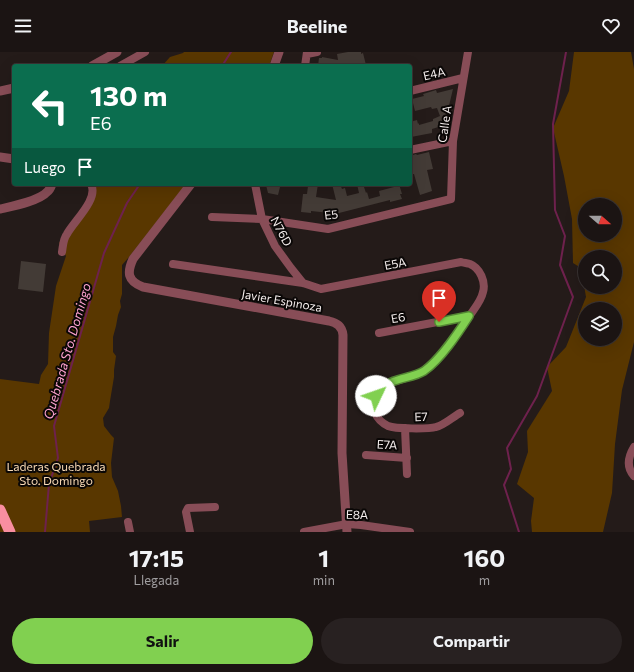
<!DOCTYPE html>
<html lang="es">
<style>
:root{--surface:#1b1413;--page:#282121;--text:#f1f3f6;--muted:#a09ea0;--line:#393333;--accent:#81d050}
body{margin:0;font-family:Commissioner,sans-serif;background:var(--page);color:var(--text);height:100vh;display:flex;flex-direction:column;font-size:15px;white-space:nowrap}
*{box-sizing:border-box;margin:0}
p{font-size:13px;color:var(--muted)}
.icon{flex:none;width:22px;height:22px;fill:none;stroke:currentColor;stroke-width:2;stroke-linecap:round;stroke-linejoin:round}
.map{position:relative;height:480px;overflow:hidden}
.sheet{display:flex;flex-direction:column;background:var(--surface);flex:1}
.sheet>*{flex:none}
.top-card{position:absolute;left:12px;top:12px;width:400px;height:122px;border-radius:4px;box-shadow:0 4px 16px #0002,0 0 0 1px var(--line);background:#0b6e4f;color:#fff;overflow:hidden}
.needle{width:26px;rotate:110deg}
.buttons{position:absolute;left:578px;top:146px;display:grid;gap:8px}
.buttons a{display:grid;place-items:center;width:44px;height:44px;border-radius:50%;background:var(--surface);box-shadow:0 4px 16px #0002,0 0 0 1px var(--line);font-size:20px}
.pin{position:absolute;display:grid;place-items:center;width:34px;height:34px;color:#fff;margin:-41px -17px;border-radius:50% 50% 50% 0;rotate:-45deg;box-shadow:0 0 4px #0007}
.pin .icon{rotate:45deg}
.me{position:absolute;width:44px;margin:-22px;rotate:48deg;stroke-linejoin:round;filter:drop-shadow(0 0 3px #0008)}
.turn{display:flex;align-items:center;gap:14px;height:84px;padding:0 12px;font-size:18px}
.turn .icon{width:52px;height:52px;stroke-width:2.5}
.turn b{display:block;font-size:28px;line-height:34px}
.then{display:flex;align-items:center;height:38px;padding:0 12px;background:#0003;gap:8px;font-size:15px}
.eta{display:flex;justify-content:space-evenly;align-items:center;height:68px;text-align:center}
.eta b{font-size:24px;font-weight:700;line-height:28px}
.primary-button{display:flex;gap:8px;margin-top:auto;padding:8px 12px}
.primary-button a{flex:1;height:46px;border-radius:24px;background:var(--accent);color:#111;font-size:16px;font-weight:700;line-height:46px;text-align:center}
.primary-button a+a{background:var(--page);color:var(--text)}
header{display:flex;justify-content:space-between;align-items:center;height:52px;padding:0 12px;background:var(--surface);font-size:18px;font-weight:700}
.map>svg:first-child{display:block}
.green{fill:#593700;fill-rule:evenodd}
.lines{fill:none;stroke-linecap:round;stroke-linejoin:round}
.stream{stroke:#6e214d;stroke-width:2}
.building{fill:#433b36}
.minor{stroke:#884d57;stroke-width:8}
.tertiary{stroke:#884d57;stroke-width:9}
.trunk{stroke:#f98ea0;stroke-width:11}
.route-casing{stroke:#548734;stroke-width:10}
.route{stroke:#81d050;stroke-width:7}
.labels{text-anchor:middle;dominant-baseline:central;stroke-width:4;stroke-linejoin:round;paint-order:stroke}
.street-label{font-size:12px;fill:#f5eeed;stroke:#0a0706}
.park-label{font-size:12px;fill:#f8d9b4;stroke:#0a0706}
.water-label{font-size:13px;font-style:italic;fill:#fda2cf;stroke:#0a0706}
</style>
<header><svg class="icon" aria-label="menu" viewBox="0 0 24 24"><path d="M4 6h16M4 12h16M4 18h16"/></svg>Beeline<svg class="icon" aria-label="heart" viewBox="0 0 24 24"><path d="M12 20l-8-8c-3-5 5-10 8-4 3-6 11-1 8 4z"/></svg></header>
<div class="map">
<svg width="634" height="480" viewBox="0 0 634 480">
<rect width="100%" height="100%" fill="#241b19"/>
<path class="green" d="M184,0H274L269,14H162L170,5L183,1Z
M574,0H631L634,17V290L622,338L615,392L612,441L603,480H532L531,469L534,446L517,432L528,400L527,379L552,339L547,315L566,295L586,245L581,216L573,211L572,167L564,124L553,76L569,39ZM585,153H615V183H585ZM585,205H615V235H585ZM585,257H615V287H585Z
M92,132H186L129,205L122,213V242L120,249L121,255L118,263L116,274L113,285V300L116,304L114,318V325L110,349L109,356L103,366L104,374L111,383L114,386L111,411L112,425L118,439L121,454L122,465L89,469L90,480H0V327L39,332L41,323L48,312L49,281L56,234L66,204L59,191L88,153Z"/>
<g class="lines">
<path class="stream" d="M222,14L231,0
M45,480L49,432L58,406L54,374L104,201L127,151L140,132
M519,480L504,433L511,417L507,396L537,344L573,245L560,213L565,184L555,158L553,72L566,0"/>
</g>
<path class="building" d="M348,0H361V2L363,1L366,13L318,14L319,6H322V5L338,8L337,2Z
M453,37L447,62L446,63L448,72L432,77V81L411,85L410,70L417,68L418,72L419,71V73L433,69V67L440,64L437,56L432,57L431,55L415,59L412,47L424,44L423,42L433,39L436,38L437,41Z
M429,100L433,117L427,118L432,139L420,143L414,122H412L410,113V104L416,102L417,103Z
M310,132H318L316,145L336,148L332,132H340L342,137L345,136L347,144L359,141L357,132H363L366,141L367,140L369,147L380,144L379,139L394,135V133L399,132L402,142H400L402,147L390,150V148L339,161L340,165L333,166L332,162L331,163L330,161L311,159V161L301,160L303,142H307L308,134H309Z
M266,133L280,135L278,143L268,141Z
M21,209L46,212L43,240L18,237Z"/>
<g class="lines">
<path class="minor" d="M307,2L317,0
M120,14L145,0
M305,14L307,0
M410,39L463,26
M410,98L453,89
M255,132L262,167L275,194L291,216L303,231
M212,165L262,167L328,177L451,147L453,89L468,0
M62,200C63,194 63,187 67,182C74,169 99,147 91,132
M173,212L303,231L321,237L461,210C464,211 468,211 470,212C480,216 486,230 483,240C481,250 473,258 468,266C457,282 440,309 423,319C408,329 386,326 376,344C370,356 376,368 388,374C395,377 429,377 436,375C443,374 453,365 460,361
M379,281L469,264
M405,376L407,422
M634,395C628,405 626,415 634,424
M366,403L407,406
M128,470L130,480
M190,480L186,460L188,456L215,455
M304,480L347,472L361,473L410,480"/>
<path class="tertiary" d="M92,14L117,0
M274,14L279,0
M0,39L14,36
M0,105L14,107
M191,132L133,207C127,220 127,229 143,235L329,269C337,271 342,274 343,283L342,401L347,480
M0,157C13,154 39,149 47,140C50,138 51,135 52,132"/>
<path class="trunk" d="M0,458L10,480"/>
</g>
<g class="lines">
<defs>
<path id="route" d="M376,344C378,342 379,339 382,337C393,325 411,327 424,319C441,307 458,281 469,264L439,270"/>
</defs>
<use href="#route" class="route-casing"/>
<use href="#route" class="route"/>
</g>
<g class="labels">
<g class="street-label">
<text transform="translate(434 21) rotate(-13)">E4A</text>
<text transform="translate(444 72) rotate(-82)">Calle A</text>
<text transform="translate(331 162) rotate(-7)">E5</text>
<text transform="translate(282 179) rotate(62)">N76D</text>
<text transform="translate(395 211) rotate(-11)">E5A</text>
<text transform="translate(282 248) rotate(10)">Javier Espinoza</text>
<text transform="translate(398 265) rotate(-10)">E6</text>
<text transform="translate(421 364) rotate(-2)">E7</text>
<text transform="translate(387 392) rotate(3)">E7A</text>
<text transform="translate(357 462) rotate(1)">E8A</text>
</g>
<g class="park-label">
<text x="56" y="414">Laderas Quebrada<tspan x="56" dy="14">Sto. Domingo</tspan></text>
</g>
<g class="water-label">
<text transform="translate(67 299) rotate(-74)">Quebrada Sto. Domingo</text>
</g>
</g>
</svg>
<div class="buttons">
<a><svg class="needle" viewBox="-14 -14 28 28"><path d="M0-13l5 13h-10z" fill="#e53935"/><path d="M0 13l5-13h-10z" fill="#a09ea0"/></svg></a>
<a><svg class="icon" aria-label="search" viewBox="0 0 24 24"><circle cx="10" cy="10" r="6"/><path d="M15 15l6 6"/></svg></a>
<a><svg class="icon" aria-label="layers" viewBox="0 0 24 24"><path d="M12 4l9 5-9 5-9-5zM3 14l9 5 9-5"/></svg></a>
</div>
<div class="pin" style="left:439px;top:270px;background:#d93025"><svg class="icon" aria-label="arrive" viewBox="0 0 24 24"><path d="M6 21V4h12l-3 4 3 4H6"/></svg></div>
<svg class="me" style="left:376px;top:344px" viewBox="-20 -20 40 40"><circle r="19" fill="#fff"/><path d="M0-13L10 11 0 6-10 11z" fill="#81d050"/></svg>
<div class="top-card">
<div class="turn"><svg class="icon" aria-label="left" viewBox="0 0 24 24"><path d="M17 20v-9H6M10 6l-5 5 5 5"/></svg><div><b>130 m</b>E6</div></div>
<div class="then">Luego<svg class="icon" aria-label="arrive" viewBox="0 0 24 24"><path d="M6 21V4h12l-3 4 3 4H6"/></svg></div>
</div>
</div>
<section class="sheet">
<div class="eta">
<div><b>17:15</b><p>Llegada</p></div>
<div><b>1</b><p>min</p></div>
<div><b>160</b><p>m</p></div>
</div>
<div class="primary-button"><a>Salir</a><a>Compartir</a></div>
</section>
